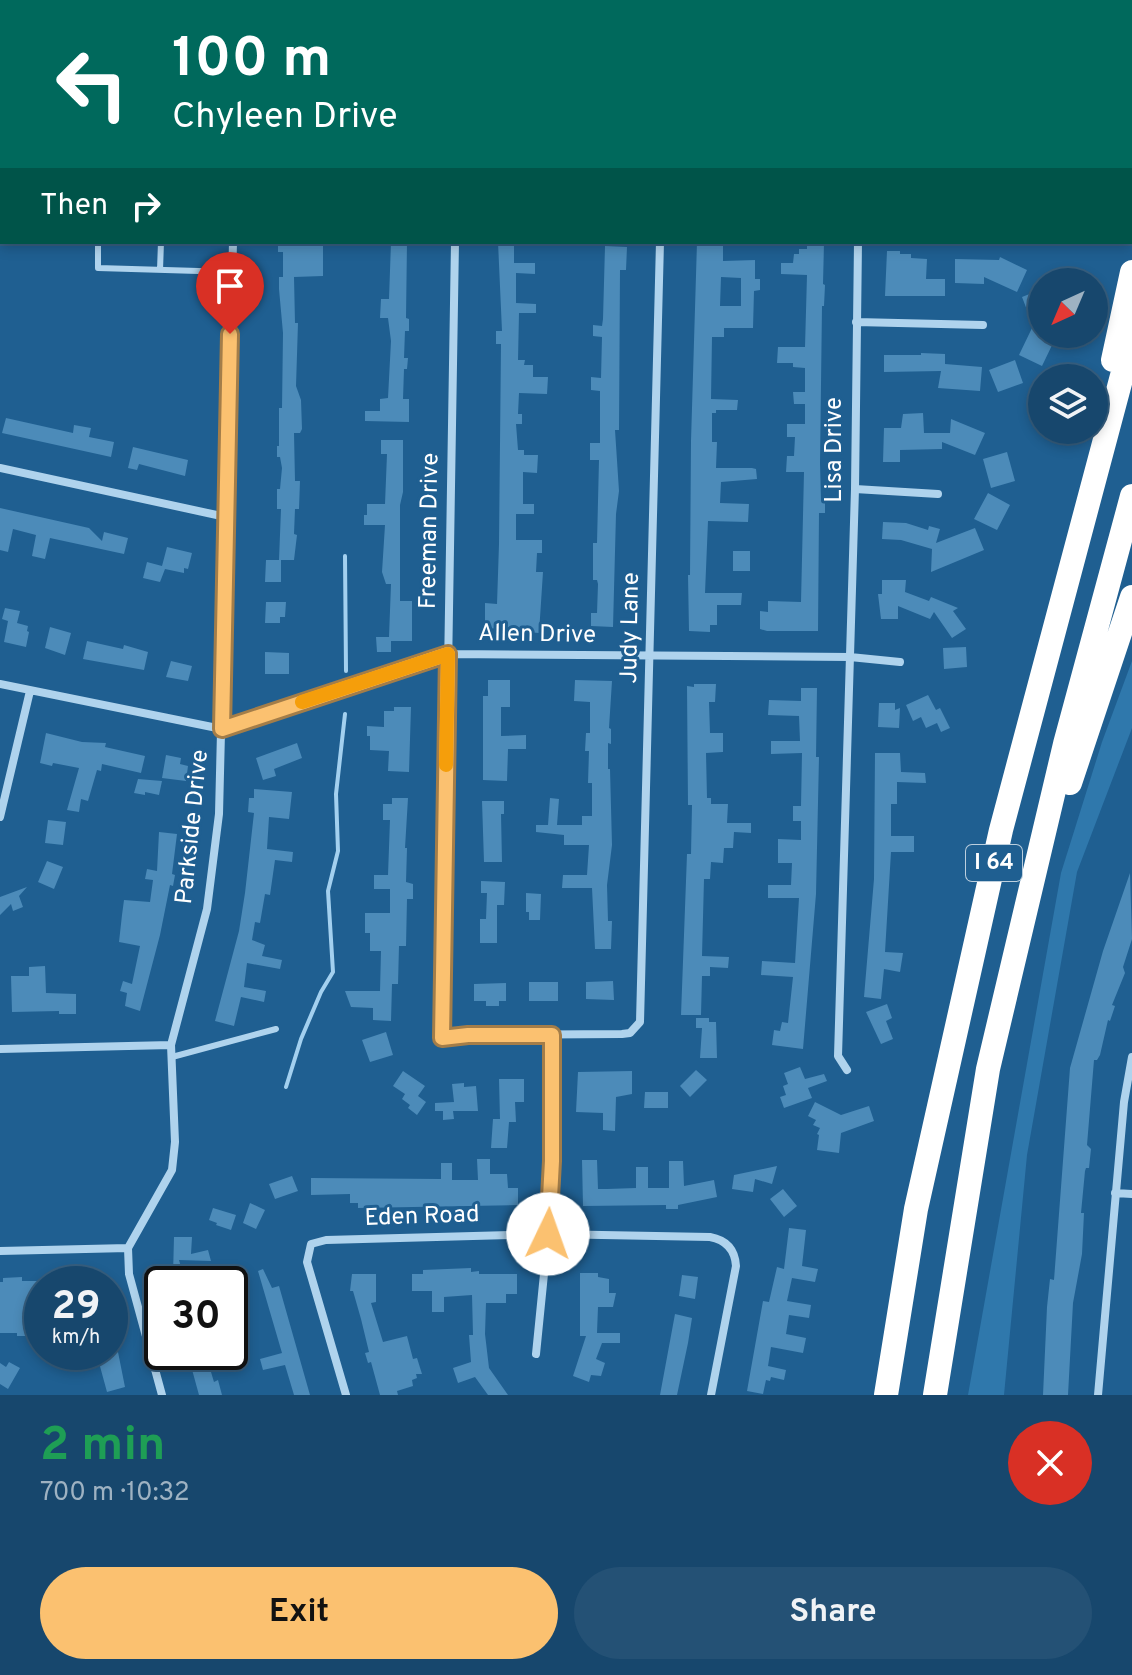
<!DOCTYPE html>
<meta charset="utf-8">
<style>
:root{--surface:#17476d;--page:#245175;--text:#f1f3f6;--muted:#9eb2c2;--line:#365f80;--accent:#fbc170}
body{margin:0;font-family:Overpass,sans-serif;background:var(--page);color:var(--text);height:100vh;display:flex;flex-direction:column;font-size:30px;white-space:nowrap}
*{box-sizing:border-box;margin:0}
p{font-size:26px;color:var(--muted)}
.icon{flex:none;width:44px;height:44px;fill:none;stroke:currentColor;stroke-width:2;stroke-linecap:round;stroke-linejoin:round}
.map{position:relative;height:1395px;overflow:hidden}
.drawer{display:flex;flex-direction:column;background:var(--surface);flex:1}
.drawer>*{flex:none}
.hud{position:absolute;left:0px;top:0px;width:1132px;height:244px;box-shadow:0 4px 12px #0003,0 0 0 2px var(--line);background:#00695c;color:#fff;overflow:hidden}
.needle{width:52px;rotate:224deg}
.tools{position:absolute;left:1028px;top:268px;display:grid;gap:16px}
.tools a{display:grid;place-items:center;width:80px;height:80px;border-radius:50%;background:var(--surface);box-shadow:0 4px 12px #0003,0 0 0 2px var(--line);font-size:40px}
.speed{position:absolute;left:24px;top:1266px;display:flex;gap:16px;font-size:40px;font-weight:700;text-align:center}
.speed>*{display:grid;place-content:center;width:104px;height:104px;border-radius:50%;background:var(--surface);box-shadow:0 4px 12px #0003,0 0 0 2px var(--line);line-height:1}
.speed small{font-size:20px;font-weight:400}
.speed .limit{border:4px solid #111;border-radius:12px;background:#fff;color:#111}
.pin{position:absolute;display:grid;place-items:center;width:68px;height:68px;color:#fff;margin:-82px -34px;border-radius:50% 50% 50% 0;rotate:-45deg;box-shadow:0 0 8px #0007}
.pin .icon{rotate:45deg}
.me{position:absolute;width:88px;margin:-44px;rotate:3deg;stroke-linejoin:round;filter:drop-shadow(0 0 6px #0008)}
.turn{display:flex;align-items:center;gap:28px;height:168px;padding:0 40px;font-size:36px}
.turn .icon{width:104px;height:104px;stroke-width:2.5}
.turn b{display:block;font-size:56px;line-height:68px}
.then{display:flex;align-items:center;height:76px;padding:0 40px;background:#0003;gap:16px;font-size:30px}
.round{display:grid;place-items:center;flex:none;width:84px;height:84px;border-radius:42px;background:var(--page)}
.overview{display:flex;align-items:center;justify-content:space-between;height:136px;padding:0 40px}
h1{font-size:48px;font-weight:700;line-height:60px;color:#1e9e55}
.action{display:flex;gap:16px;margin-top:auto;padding:16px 40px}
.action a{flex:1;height:92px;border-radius:48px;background:var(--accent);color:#111;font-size:32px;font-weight:700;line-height:92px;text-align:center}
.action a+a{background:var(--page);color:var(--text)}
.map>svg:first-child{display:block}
.green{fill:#2f78ac}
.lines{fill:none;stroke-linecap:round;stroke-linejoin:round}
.stream{stroke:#a3d0ef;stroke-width:4}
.building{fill:#4c8bb9;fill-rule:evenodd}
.service{stroke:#afd3ed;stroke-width:6}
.minor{stroke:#afd3ed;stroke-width:8}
.motorway{stroke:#fff;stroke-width:24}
.route-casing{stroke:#a37d49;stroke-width:20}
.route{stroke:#fbc170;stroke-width:14}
.slow{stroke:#f59e0b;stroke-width:14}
.labels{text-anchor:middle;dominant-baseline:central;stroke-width:6;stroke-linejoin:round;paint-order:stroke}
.shield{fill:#1f5f91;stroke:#bccfde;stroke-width:2}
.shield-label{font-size:22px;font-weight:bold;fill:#fff}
.street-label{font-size:24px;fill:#fff;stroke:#1f5f91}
</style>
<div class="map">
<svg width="1132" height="1395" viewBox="0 0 1132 1395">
<rect width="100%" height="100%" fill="#1f5f91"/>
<path class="green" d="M1132,661V728L1077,872L1027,1155L1004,1395H968L1061,873L1102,742Z"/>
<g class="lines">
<path class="stream" d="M345,556L346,671
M286,1087L301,1039L321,992L333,972L328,891L338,851L336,794L345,714"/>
</g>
<path class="building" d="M278,242H323V276L294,277L295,323H298L296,386L301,400L302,429L300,433H294L295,481H300L299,509H295L294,534L297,535L294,560H279L281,509H277V489H280L282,468L280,457H277V446H279V408H282L283,333L279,289V277H283V252H278Z
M391,242H407L406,318L409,319V331H405L404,358H408L407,369H404L403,399H409V422L365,421V411H380V399L388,398L391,341L388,318H380L381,299H389Z
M498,242H514V263H535V274L516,273V303L536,304V313H519L518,360H525L524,365H533V377H548L547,394L519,393L518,414H522V424H516L518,450H524V455H538L537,473L523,472V504H534V514H516V540H542V553H537L536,572H543L539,633L527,632V630L485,628V603L497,604L499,544L501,344H496V331H502Z
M697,242H723V261L755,260V279H760V290L754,291L753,328H724V337H712L711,399L738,400L737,410H716V413H712V442H717L716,468H752L756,469L757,479L721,482L720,503L749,504L748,522L708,521L705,593H742L741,605H717V625H710V632L689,631L688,575H690L691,441ZM721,277L741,278V306H720Z
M807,243H824L823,284L825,285L824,306H822L820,463L821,500H825V513H819L818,631H767L760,629V611L768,612V601L801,602L804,472H786L787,456H794L795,437H787V424H805V404H794L793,392H805V368L793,367V363H777L778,347H805L807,275L781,274V263H793L794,254H799V249H807Z
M605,246L627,247L626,270H620L619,430H615L619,491L616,514L613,627L591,626V613H597L598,584L597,580H593V543H597L599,460H590V443H600V391L591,390V377L601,378L602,337L593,336V325L602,326L603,319Z
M887,251H900V254H911V258L927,259L926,279H945V296H885Z
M1000,257L1027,270L1017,292L984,277V284L955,283V259L999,260Z
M1042,289V318L1032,323L1022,297Z
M1032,328L1055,339L1042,366L1019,355Z
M921,353L945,354V364L982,367L980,391L938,388L941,371L884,372V355H921Z
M1015,360L1023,383L998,392L989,370Z
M923,413L924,433H950L951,419L985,433L975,455L942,442V449L900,450V462H883L884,428H901L903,414Z
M6,418L73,433L74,425L91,428L89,437L114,442L111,457L2,433Z
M381,440H403V492L400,505V601H412V641H391V652H377L376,637H389L391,584H386L382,572L385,525H364V515H367V504H385L387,454H381Z
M133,447L188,460L185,476L139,464L137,470L128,468Z
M1007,452L1015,481L991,488L983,459Z
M988,493L1010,505L997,530L974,519Z
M0,508L89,528L102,541L104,532L128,538L124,554L50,538L45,559L32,556L36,535L13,529L8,552L0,550Z
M883,522L906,523L928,530L929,526L940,529L936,543L975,528L984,550L931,572L932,549L901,540L882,539Z
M167,547L192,553L188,569L184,568V573L165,569L160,582L143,578L147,562L162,566Z
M733,551H750V571H733Z
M266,560H281V582H265Z
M882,580H906L905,592L929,601L931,597L958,608L953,611L966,629L952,638L934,612L930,619L898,606V619H881L878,594H882Z
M266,602H286L285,617H280V623H265Z
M5,608L20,611L17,623L28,626L27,631L29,632L26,647L4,642L8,621L2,619Z
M50,627L71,633L65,655L45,648Z
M87,641L123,649L124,645L148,652L144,670L83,659Z
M966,647L967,667L944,669L943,648Z
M265,652L289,653V674H265Z
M171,661L192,666L188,681L166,677Z
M488,680H510V707H501V736L526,735V749H508L507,781L483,780V696H488Z
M575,680L612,681L609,728L611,729V744L608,743V769H610L612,845L607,885L608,921H612L611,949H595L592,888H562L563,875H587L589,845H564V835L536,832V825H548L550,798L559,799L557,825H582V816H592V783H588L589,751H585L586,733H590V702L574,701Z
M694,684H716L715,702H709L710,733H723V752L706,753L707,798H711V804H728L727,823H751V833L734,832L733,848H724L723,863L711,862L710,879H704L702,956L729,957L728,968L710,967V976H702L701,1015H681L687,854H691L692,805H688L687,686L694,687Z
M801,688H817L816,757H819L816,894L803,1049L772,1045L774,1030L780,1031L782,1022L788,1023L793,977L761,975L762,961L795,963L799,898H768V885H791L792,863H778V839L801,840V821H793V806H801L802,753L771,754V741H800L799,716L768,715L769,700L801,701Z
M928,695L936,710L940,708L950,728L941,732L937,723L926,728L921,717L913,721L906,705Z
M879,703H895V710L900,708L899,728L878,727Z
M394,707H411L409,772L388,771L389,751L370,750V736H367V726L384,727V711H394Z
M46,733L82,742L106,743L105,747L145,756L141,773L102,764L101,771L97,770L88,801L81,799L79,812L67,810L79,768L53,763L52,766L40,763Z
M297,743L302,758L274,769L276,776L263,780L256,758Z
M875,753H900L901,772L925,773L926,783L897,782V804H891V836H914V852H891L885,952L903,953L900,972L884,969L881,999L864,997L874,879Z
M166,755L181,758L180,764L188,766L186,781L162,778Z
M138,779L162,781L159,795L145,792V795L134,793Z
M254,789L292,792L289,819L269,817L267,849L293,852L292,862L275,860L270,895L265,894L260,923L255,922L252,940L265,945L262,956L282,960L280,969L247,963L244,987L266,991L264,1002L241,997L234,1026L215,1021L239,931L245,893L254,813L248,812L249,798H254Z
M392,798H408L405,848H407L406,882L413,884V899H407L406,946H399L398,984H392L391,1021L373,1020V1008L351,1007L345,991H380L381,951H370V933H365V913H390V889H374V875H388L390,820H383V804H392Z
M482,801H504V814H501L502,862H484Z
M48,820L66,822L63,845L45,843Z
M159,832L177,834L172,874L175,875L173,886L170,885L160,935L140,1011L125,1006L127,993L120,991L123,981L132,984L140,946L119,942L122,915L124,900L150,902L153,880L145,879L147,869L157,871Z
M47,861L63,867L54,889L38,882Z
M1130,873L1132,939L1123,967L1125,973L1112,1005L1115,1006L1110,1021L1108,1020L1100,1055L1097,1060H1094L1087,1145L1091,1149L1089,1168H1086L1085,1171L1081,1213H1084L1082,1254L1073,1303L1068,1395H1043L1047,1307L1050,1279L1054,1280L1070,1068L1103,951Z
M481,881L505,882L504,905H497V943H480V919H486L487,893H481Z
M27,887L19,896L23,907L13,911L11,904L0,915V897Z
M526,893L541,894L540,920H529V912H526Z
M45,966L46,993L76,994V1014H59V1011L12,1012L11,976H29V967Z
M613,981L614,1000L586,999V982Z
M529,982H558V1001H529Z
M506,983V1001H499V1006H486V1001H474V984Z
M887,1004L892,1018L886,1021L893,1039L881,1044L866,1012Z
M696,1018H709V1022H716L717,1058H700L702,1028H696Z
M386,1032L393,1055L370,1062L362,1040Z
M800,1067L805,1079L824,1074L827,1081L808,1088L812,1098L784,1108L780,1097L786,1095L783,1086L788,1084L784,1073Z
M696,1070L707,1080L690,1097L680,1086Z
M403,1071L425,1086L418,1096L426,1102L417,1115L408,1108L410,1105L402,1099L405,1094L393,1086Z
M632,1071V1094L616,1097L615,1131L603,1130V1113L576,1112L578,1072Z
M499,1079H524V1102H515L516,1122H509L507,1148H491L493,1119H500Z
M464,1083V1087L476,1086L478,1111H453L454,1119L443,1120V1111H435V1103L454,1102L452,1084Z
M645,1092H668V1108H644Z
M815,1102L841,1115L869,1106L874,1121L841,1133L839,1153L817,1150L819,1135L817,1134L820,1128L813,1125L816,1120L808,1116Z
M477,1159H490V1174H507L508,1188H518V1205L358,1208V1203H350V1194L311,1195V1178L441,1179V1163H452V1180H478Z
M582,1160H597L598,1189H607L636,1188V1167H648V1188H669V1161H683L684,1186L714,1180L717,1197L678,1205V1209H666V1205L583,1206Z
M777,1166L772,1184L755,1179L753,1192L732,1189L734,1175Z
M292,1176L298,1191L275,1199L269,1184Z
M783,1189L797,1206L784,1217L770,1199Z
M250,1203L265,1210L256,1229L243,1223Z
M213,1208L236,1215L231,1230L216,1225L217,1223L209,1220Z
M789,1228L806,1230L802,1266L818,1269L815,1282L792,1278L787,1301L811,1305L809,1318L789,1315L786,1334L806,1338L803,1353L771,1347L768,1366L786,1370L784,1380L771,1377L770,1381L766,1380L763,1394L747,1391L763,1301L769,1302L777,1267L784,1269Z
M174,1237H192L191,1254L208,1250L211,1261L179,1260L186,1284H152L151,1281L173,1275Z
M471,1268V1272L479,1271V1274H517V1294H506V1303H486L485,1334L489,1368L508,1395H488L475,1377L458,1383L453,1368L471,1362L469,1335H473L472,1295L444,1297V1312H432V1291H412V1274H423V1270Z
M263,1269L272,1288L279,1286L310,1395H294L285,1365L263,1370L260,1359L282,1353L258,1271Z
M580,1273H598V1277L609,1279V1293H616L613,1307H598L597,1333H620V1343H602L596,1359L605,1363L601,1376L591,1375L589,1382L573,1376L586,1336H580Z
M352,1274H376V1302L371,1303L383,1342L407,1336L413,1359L417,1358L422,1374H416L417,1378L412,1380L413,1386L397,1391L398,1395H380L371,1362L368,1363L365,1353L369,1352L361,1319L353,1291H350Z
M682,1275L698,1277L695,1299L679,1296Z
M22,1277V1281H42V1327L28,1328V1336H17V1333H0V1282H3V1278Z
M675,1314L692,1318L688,1343L677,1395H660Z
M73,1352H118L125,1387L107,1392L98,1359L77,1364Z
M197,1352H205L214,1382L218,1380L222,1395H199L188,1355Z
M9,1362L20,1368L8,1389L0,1384V1363L6,1367Z"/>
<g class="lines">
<path class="service" d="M0,184H2
M0,232H2
M98,242V268L232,272
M160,270L161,242
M172,1057L276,1029"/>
<path class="minor" d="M936,0H937
M237,2V0
M458,2V0
M665,2L666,0
M864,2V0
M455,242L442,1038L468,1035L622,1034L630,1033L640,1022L660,242
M856,322L983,325
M0,468L226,517
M855,489L938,494
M0,684L222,729L448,654L850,657L900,662
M0,817L30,691
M0,1049L171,1045
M847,1070L838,1056L855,489L858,242
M1115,1193L1132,1194
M0,1251L128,1248
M536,1354L548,1234L552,1161V1035
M162,1395L129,1274L128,1248L172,1170L175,1142L171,1045L207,909L219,814L233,242
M346,1395L307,1262L311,1244L326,1240L548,1234L710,1237C726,1240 735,1249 736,1266L711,1395
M1098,1395L1124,1102L1132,1057"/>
<path class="motorway" d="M1092,0L1093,2
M1130,93L1132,99
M1113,360L1132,272
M1070,783L1132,597
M886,1395L916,1209L1001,830L1132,338
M935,1395L988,1069L1065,744L1132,496"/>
</g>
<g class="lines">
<defs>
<path id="route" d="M230,334L222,729L448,654L442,1038L468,1035H552V1161L548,1234"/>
</defs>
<use href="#route" class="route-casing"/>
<use href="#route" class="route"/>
<path class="slow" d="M302,702L448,654L446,765"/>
</g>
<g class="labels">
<rect class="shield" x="966" y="845" width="56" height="36" rx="6"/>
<g class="shield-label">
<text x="994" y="863">I 64</text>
</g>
<g class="street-label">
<text transform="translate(835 450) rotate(-90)">Lisa Drive</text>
<text transform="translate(430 531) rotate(-89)">Freeman Drive</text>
<text transform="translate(631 628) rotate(-89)">Judy Lane</text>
<text transform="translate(537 635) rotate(1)">Allen Drive</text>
<text transform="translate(193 827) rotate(-84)">Parkside Drive</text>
<text transform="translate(422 1217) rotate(-2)">Eden Road</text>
</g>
</g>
</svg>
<div class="tools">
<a><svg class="needle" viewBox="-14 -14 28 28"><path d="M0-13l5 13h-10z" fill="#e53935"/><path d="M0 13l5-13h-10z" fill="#9eb2c2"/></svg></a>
<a><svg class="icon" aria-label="layers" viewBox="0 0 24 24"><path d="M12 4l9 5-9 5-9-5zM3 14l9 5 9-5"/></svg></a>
</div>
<div class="speed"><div>29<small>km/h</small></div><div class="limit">30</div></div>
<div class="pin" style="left:230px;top:334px;background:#d93025"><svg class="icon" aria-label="arrive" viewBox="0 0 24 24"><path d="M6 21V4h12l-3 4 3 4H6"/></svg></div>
<svg class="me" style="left:548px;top:1234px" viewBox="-20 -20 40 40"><circle r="19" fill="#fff"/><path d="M0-13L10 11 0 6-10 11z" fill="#fbc170"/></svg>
<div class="hud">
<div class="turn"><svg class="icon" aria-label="left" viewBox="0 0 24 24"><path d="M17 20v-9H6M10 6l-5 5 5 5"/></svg><div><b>100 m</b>Chyleen Drive</div></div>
<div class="then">Then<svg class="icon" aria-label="right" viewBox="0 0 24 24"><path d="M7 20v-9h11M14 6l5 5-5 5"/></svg></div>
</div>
</div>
<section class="drawer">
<div class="overview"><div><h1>2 min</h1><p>700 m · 10:32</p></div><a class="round" style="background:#d93025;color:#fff"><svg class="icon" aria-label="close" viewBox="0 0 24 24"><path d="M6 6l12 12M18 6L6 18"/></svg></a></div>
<div class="action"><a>Exit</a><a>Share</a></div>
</section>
